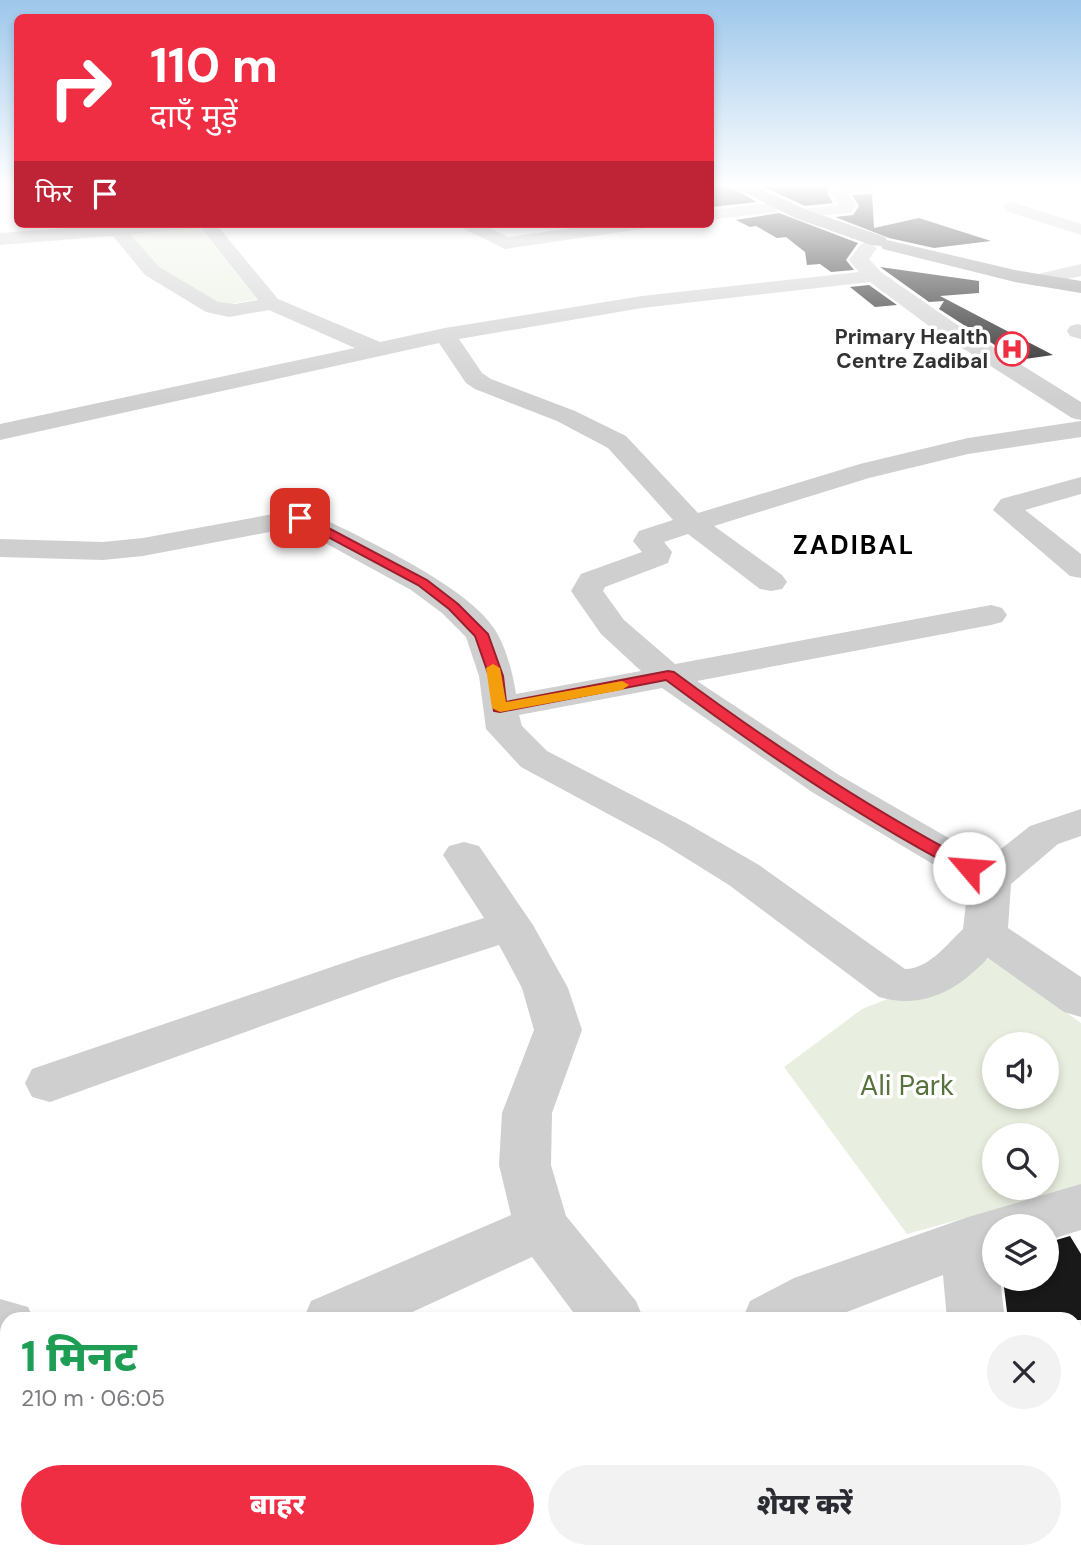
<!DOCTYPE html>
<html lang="hi">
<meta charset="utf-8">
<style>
:root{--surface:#fff;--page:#f2f2f3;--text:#2b2b33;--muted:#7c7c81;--accent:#ef2e44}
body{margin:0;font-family:"DM Sans","Noto Sans Devanagari",sans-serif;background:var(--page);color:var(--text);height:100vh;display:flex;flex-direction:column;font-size:26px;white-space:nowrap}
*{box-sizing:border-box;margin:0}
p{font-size:23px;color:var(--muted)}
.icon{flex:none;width:38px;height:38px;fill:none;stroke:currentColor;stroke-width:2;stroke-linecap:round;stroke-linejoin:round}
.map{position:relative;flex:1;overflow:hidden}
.drawer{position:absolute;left:0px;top:1312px;width:1082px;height:247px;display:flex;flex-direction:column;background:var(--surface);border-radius:21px 21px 0 0;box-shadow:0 4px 10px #0003}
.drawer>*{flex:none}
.guide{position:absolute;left:14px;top:14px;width:700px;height:214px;border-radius:10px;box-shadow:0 4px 10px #0003;background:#ef2e44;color:#fff;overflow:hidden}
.tools{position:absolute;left:982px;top:1032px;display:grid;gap:14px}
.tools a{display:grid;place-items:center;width:77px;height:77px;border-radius:50%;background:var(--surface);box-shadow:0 4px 10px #0003;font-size:35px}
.pin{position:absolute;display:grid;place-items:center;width:60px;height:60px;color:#fff;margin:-30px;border-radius:14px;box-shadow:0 4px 10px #0006}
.me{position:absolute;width:77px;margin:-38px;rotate:297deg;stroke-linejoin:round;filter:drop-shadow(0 0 5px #0008)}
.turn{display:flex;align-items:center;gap:24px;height:147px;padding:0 21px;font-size:32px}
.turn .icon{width:91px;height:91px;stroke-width:2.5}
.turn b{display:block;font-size:49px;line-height:60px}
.then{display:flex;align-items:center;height:66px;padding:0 21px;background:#0003;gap:14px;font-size:26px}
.round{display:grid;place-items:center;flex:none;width:74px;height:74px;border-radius:37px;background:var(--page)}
.head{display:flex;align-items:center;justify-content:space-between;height:119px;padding:0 21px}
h1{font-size:42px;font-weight:800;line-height:52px;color:#1e9e55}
.primary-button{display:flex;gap:14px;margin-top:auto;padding:14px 21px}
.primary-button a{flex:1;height:80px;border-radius:42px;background:var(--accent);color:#fff;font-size:28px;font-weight:800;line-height:80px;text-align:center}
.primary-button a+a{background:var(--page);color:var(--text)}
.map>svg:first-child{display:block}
.green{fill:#e9efe0;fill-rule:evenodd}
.building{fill:#191919}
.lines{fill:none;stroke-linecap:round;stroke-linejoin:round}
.minor{fill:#cfcfcf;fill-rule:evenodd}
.highway{fill:#999;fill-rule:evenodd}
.route{fill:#ef2e44;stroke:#9b1e2c;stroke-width:2}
.slow{fill:#f59e0b}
.labels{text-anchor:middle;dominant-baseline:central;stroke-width:7;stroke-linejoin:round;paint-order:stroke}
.far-poi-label{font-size:21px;font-weight:bold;fill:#323232;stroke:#fff;text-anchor:end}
.far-district-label{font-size:26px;font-weight:bold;letter-spacing:2px;fill:#000;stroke:#fff}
.near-park-label{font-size:28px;fill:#57723c;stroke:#fff}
</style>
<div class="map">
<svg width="1081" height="1558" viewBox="0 0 1081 1558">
<rect width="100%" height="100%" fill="#fff"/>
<path class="green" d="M199,227L257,299L220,306L158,271L124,233Z
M991,958L1081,1023V1186L907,1234L784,1067L862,1009ZM994,1045H1046V1097H994ZM994,1136H1046V1188H994Z"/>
<path class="building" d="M710,185H727L757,202L712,207Z
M759,185H832L827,193L833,203L805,206Z
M872,194L874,228L919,218L991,241L934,248L889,238L835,217L853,215L859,206L852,195Z
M779,213L858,243L846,260L854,270L831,272L820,264L807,265L805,252L786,237L777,238L756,226L750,227L736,220Z
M880,267L979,281V293L940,296L1053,355L1018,360L939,309L944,301L929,302Z
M869,285L897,305L875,307L850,287Z
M1070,1236L1081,1254V1320H1008L1003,1279H1046V1243Z"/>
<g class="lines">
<path class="minor" d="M836,185H893L885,190L847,193L856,206L851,213L795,218L792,214L795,210L838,205L830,193Z
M1012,202L1081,224V235L1006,211L1003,207L1006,203Z
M770,203L776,204L779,208L776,212L710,220V210Z
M124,224H216L278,299L380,342L445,328L642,296L859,272L849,260L861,244L868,242L877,248L869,259L881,272L953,322L1081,402V420L1072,418L937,332L870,282L642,308L459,339L482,373L491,379L575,411L626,436L698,513L860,464L968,438L1081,421V437L968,454L869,478L714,526L782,575L787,582L782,589L771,591L760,589L688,534L664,542L672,552L668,563L605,587L603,591L624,620L675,664L991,605L1002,608L1007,615L1002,622L991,625L697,681L839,775L987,860L1030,826L1081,809V836L1058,844L1011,884L1008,928L1081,977V1017L1064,1012L988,958C958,990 923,1010 879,997L729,885L660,842L521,767L486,729L479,676L466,637L442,613L411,590L296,527L143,556L103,560L0,557V539L103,542L143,538L300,509L310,512C359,537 471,586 497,633C507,651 513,674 516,694L641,671L601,634L571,591L581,574L642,552L633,541L639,531L673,520L608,448L557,421L475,389L466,383L439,343L0,440V424L355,348L269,310L229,317L206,312L145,275L113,236L0,245V233ZM201,228L258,300L235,304L218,302L159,267L130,234ZM662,688L812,792L968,885L963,929C947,944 929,969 905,969L759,865L688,824L547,751L522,726L519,715Z
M459,224H482L508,237L602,224H650L641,229L505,249L462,228Z
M1081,264V276L1036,286L1029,284L1026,280L1029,276Z
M1078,324L1081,325V339L1070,336L1067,331L1070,326Z
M1081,477V494L1025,510L1081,554V578L1070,576L993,510L1001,499Z
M464,842L479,846L533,925L568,988L582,1030L552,1113L551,1165L566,1216L636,1301L644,1320H579L532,1257L395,1320H303L311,1301L511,1215L499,1165L502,1113L534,1030L522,988L499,945L393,979L50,1102L32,1097L25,1083L32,1069L361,957L484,918L443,855L449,846Z
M1081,1184V1230L1046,1241V1227H994V1279H1000L1005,1320H947L943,1275L826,1320H742L750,1301L794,1278L968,1217Z
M0,1299L28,1307L34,1320H7V1353H0Z
M966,1552H1034V1558H966Z"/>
<path class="highway" d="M730,185H752L807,210L885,237L887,240L1015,270L1081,281V293L1015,282L883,249L881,246L871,245L795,218Z"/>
</g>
<linearGradient id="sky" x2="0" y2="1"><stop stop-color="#9dc7eb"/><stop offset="0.46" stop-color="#fff"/><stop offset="1" stop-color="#fff" stop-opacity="0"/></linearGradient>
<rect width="1081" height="404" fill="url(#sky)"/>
<path class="route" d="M296,515H304L427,580L458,604L488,634L503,676L506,702L668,671L674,672C770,743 869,809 975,864L978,868L969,873L963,872C858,817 761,751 666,680L500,712L494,711L489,676L475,636L449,609L418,585L296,520Z"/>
<path class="slow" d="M493,664L500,668L506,702L622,681L629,685L622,690L500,712L492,708L486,668Z"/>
<defs>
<symbol id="hospital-ring" viewBox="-11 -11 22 22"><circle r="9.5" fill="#fff" stroke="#ef2e44" stroke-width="1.5"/><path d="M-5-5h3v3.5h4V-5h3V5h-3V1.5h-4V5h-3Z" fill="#ef2e44"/></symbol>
</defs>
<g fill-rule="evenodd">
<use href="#hospital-ring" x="993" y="330" width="38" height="38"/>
</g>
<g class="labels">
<g class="far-poi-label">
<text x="988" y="337">Primary Health<tspan x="988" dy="24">Centre Zadibal</tspan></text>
</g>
<g class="far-district-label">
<text x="854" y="545">ZADIBAL</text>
</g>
<g class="near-park-label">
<text x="907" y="1085">Ali Park</text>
</g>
</g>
</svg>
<div class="tools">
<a><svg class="icon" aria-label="sound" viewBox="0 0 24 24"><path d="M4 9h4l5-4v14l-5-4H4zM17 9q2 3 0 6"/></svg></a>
<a><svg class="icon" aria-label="search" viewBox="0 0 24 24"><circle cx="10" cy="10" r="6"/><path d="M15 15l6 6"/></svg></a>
<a><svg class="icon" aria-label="layers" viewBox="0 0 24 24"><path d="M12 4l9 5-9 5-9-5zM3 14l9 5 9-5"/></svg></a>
</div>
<div class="pin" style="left:300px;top:518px;background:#d93025"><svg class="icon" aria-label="arrive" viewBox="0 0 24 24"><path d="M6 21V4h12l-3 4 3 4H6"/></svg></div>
<svg class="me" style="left:969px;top:868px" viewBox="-20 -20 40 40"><circle r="19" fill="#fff"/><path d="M0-13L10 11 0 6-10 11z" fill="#ef2e44"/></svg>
<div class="guide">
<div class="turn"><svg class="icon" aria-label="right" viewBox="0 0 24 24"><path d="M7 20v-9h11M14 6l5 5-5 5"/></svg><div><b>110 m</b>दाएँ मुड़ें</div></div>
<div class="then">फिर<svg class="icon" aria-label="arrive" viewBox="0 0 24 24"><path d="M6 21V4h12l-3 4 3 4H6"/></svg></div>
</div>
<section class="drawer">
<div class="head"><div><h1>1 मिनट</h1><p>210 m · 06:05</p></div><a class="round"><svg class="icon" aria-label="close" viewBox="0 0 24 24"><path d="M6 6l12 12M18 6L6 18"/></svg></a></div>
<div class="primary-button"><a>बाहर</a><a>शेयर करें</a></div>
</section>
</div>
